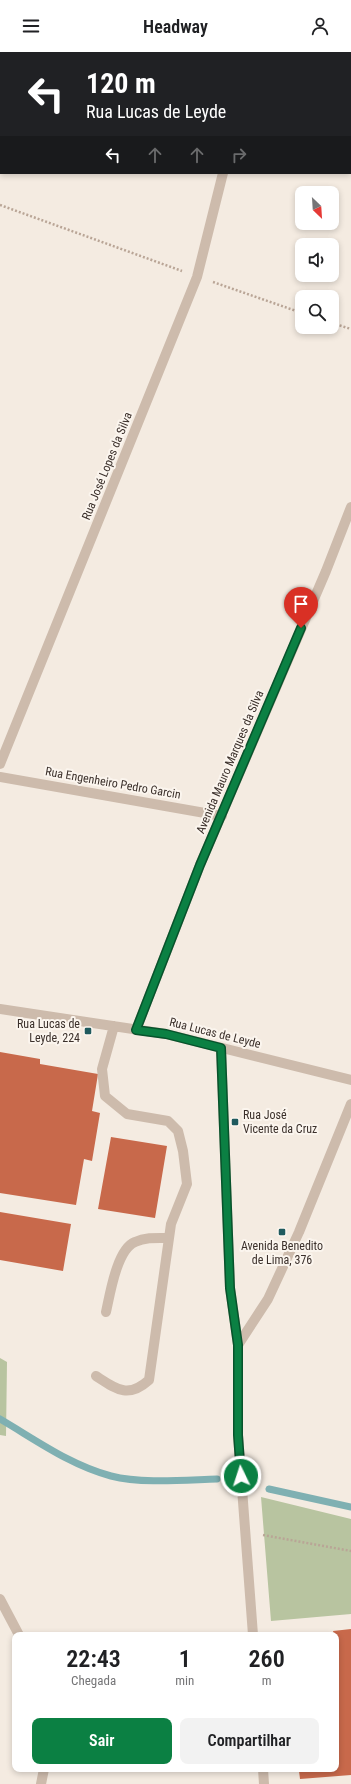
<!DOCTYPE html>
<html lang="pt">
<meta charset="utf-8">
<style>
:root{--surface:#fff;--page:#f2f2f2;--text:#202124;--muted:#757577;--accent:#0b8043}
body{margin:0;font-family:"Roboto Condensed",sans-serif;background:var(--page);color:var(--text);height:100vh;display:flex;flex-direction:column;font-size:15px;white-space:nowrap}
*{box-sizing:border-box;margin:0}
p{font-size:13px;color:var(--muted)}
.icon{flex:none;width:22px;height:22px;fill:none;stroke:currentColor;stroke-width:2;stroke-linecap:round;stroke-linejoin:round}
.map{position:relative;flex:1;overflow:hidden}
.panel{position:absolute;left:12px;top:1580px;width:327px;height:140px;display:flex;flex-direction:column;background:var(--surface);border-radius:8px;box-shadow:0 2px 6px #0003}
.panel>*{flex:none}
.banner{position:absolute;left:0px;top:0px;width:351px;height:122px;box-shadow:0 2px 6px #0003;background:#202124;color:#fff;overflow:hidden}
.needle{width:26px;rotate:155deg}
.buttons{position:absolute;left:295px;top:134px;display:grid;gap:8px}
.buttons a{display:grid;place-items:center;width:44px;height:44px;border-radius:8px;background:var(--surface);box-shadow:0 2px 6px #0003;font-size:20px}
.pin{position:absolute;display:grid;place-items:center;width:34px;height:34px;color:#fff;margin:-41px -17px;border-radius:50% 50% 50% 0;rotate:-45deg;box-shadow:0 0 4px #0007}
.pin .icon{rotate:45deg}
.me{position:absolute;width:44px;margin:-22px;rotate:356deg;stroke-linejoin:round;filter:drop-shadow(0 0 3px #0008)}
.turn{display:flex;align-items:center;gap:14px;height:84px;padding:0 20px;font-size:18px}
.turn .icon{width:52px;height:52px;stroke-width:2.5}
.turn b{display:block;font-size:28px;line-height:34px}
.lanes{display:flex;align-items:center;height:38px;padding:0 20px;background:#0003;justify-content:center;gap:20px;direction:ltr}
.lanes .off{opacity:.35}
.eta{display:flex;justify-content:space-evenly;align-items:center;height:68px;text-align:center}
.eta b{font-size:24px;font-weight:600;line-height:28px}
.cta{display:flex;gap:8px;margin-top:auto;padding:8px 20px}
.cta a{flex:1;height:46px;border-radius:8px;background:var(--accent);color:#fff;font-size:16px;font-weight:600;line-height:46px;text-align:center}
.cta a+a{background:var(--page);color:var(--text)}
header{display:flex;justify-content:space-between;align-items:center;height:52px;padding:0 20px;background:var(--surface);font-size:18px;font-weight:600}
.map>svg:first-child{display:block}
.green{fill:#b8c4a0}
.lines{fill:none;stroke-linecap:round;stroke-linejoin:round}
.stream{stroke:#7fb0b2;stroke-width:7}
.building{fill:#c8694b}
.path{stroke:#b9a596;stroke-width:2.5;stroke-dasharray:2 2;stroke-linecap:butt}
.minor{stroke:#cdbbac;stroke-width:10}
.route-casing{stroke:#07532c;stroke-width:10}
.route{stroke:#0b8043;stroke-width:7}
.poi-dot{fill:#1f5a5e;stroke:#fbf5ee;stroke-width:1.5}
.labels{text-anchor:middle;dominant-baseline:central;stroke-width:4;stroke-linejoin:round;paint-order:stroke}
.street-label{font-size:12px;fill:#3b302b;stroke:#fbf5ee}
.poi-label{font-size:12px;fill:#3b302b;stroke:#fbf5ee;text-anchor:end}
</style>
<header><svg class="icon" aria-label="menu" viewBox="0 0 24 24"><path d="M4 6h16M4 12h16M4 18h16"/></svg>Headway<svg class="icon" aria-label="person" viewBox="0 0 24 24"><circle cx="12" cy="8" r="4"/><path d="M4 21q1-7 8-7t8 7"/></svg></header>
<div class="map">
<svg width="351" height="1732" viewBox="0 0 351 1732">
<rect width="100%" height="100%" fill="#f4ebe1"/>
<path class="green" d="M0,1306L7,1310L6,1384L0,1383Z
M261,1445L351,1467V1562L271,1569Z"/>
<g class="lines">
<path class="stream" d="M0,1367C36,1388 70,1413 111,1424C142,1432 185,1428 217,1427
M269,1437L351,1455"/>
</g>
<path class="building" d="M0,1000L40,1007V1012L98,1022L92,1059L100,1061L92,1109L84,1107L76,1153L0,1141Z
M111,1085L167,1094L155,1166L98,1157Z
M0,1160L71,1172L63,1219L0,1208Z
M351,1577V1723L300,1727L299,1719H292V1717H336V1583H334L333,1579Z
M320,1580V1583H299L298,1582Z"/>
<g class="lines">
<path class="path" d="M0,153L182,219
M213,230L302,261
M332,271L351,277
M263,1483L351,1499"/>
<path class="minor" d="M22,1V0
M254,1V0
M0,77L1,73
M0,712L197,225L223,121
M0,725L222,764
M0,957L166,982L351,1028
M136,978L200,813L326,519L351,455
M221,996L230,1236L238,1293V1383L253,1583
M106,1260C110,1242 117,1197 135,1190C146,1185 157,1186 169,1186
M238,1293L268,1247L299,1180L351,1052
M96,1324C116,1337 128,1347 149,1328L171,1172L187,1132L183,1099L178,1079L168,1069L127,1062L105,1044L102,1017L114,974
M0,1547L19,1583
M263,1717L264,1732
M41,1732L44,1717"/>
</g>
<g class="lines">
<defs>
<path id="route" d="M241,1424L238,1383V1293L230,1236L221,996L166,982L136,978L200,813L301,576"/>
</defs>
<use href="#route" class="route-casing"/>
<use href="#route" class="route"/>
</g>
<g class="poi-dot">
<rect x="84" y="975" width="8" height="8" rx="2"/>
<rect x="231" y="1066" width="8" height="8" rx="2"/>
<rect x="278" y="1176" width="8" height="8" rx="2"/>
</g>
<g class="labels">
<g class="street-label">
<text transform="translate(107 414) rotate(-68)">Rua José Lopes da Silva</text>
<text transform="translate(230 710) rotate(-67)">Avenida Mauro Marques da Silva</text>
<text transform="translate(113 731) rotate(10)">Rua Engenheiro Pedro Garcin</text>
<text transform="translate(215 981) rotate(14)">Rua Lucas de Leyde</text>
</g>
<g class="poi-label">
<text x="80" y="972">Rua Lucas de<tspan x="80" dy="14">Leyde, 224</tspan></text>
<text x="243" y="1063" text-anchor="start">Rua José<tspan x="243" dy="14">Vicente da Cruz</tspan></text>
<text x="282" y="1194" text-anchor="middle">Avenida Benedito<tspan x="282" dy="14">de Lima, 376</tspan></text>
</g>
</g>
</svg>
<div class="buttons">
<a><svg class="needle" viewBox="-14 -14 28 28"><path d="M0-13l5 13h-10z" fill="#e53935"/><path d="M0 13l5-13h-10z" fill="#757577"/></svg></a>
<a><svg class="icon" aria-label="sound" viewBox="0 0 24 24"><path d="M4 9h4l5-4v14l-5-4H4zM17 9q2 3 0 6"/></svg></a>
<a><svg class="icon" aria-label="search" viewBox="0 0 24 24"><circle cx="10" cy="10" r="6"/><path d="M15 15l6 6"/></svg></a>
</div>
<div class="pin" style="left:301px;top:576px;background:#d93025"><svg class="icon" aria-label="arrive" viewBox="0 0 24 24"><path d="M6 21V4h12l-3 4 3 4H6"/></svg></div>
<svg class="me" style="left:241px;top:1424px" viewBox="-20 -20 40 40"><circle r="17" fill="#0b8043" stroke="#fff" stroke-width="3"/><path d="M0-11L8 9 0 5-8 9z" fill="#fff"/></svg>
<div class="banner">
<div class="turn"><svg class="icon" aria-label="left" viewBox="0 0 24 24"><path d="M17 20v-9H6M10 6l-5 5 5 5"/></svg><div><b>120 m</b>Rua Lucas de Leyde</div></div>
<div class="lanes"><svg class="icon" aria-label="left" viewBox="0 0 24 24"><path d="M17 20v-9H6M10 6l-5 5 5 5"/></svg><svg class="icon off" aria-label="ahead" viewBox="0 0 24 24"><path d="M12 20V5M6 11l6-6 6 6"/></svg><svg class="icon off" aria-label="ahead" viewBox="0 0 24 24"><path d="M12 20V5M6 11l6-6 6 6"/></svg><svg class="icon off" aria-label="right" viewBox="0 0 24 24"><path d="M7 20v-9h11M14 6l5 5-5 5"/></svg></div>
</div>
<section class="panel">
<div class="eta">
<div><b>22:43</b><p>Chegada</p></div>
<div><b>1</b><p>min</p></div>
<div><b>260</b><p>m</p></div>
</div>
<div class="cta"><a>Sair</a><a>Compartilhar</a></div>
</section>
</div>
